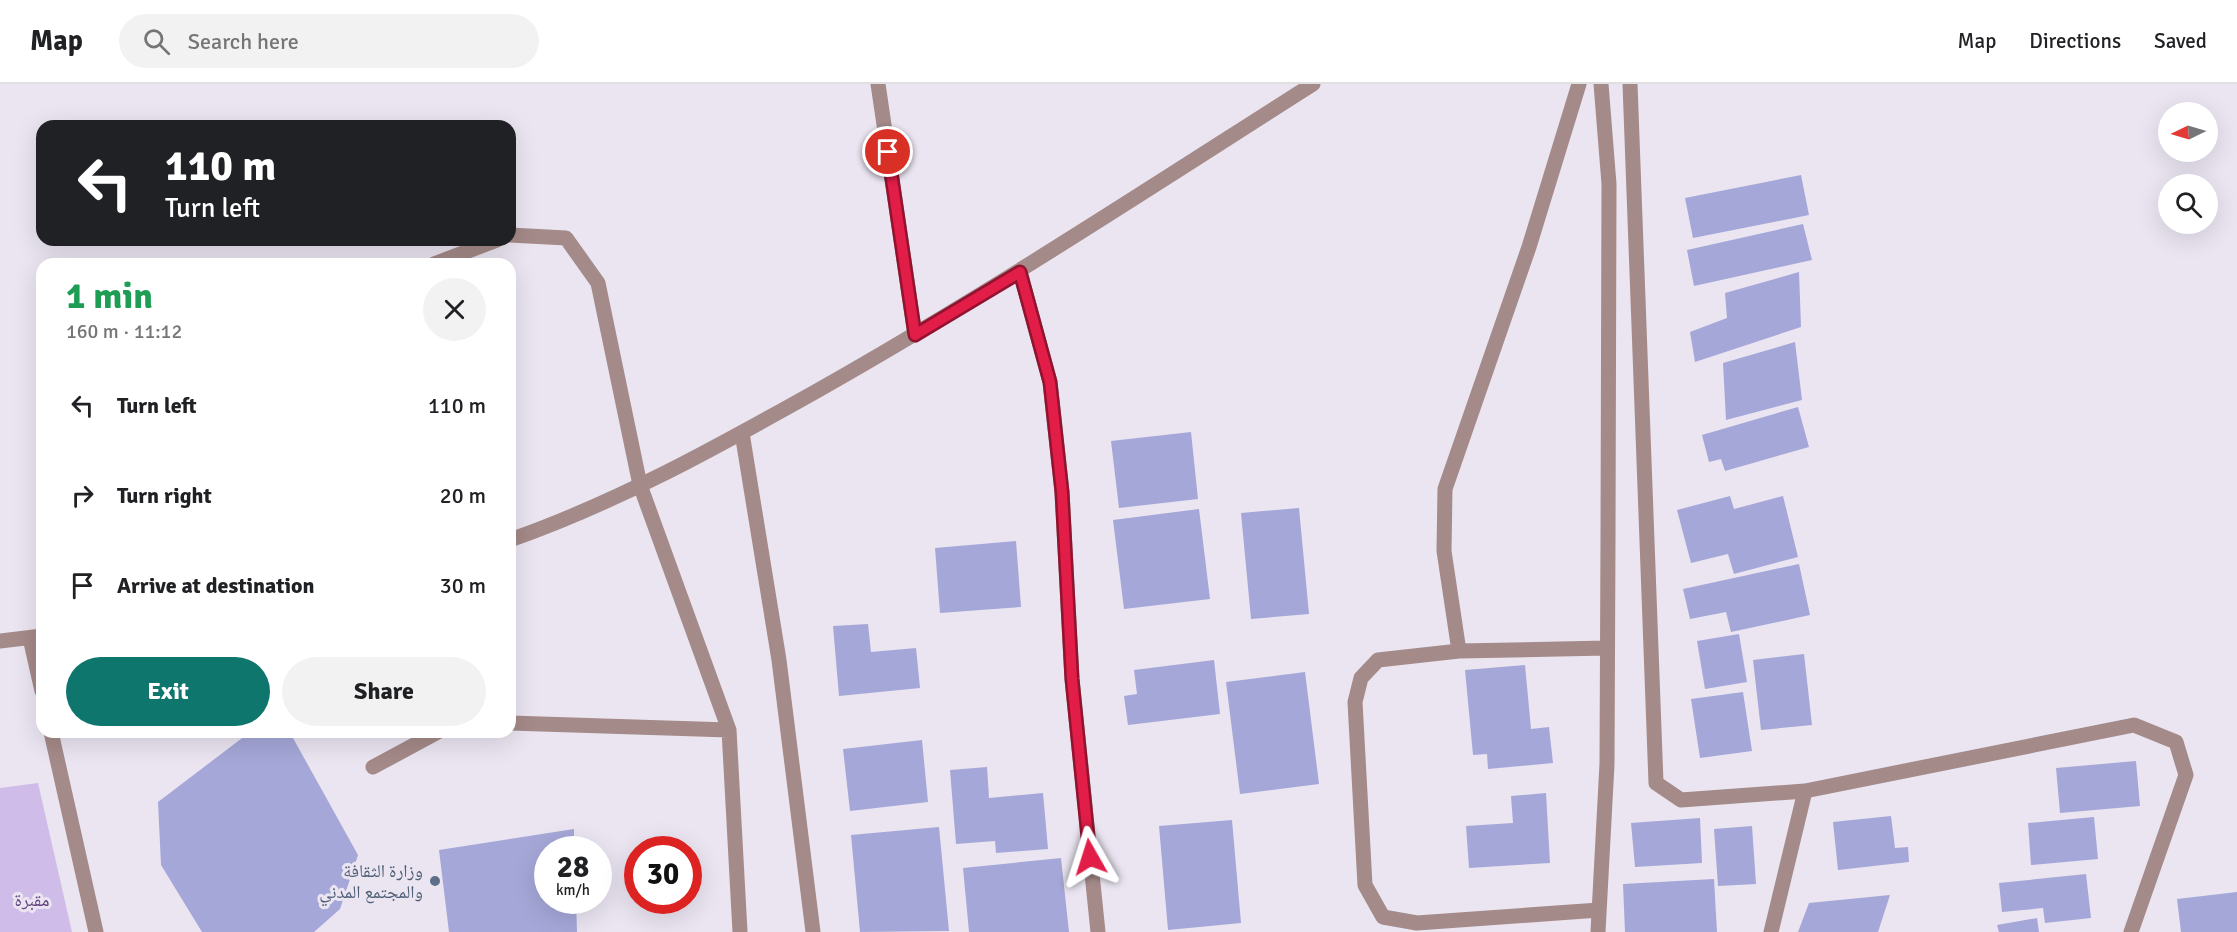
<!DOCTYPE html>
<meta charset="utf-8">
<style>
:root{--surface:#fff;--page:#f2f2f2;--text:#202124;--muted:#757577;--line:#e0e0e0;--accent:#0f766e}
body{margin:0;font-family:Signika,"Noto Naskh Arabic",sans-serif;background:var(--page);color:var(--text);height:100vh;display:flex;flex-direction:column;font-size:22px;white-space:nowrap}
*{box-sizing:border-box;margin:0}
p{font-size:20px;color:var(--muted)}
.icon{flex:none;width:33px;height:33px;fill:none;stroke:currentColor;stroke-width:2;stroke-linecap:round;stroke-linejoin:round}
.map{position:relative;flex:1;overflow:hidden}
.sheet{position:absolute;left:36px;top:174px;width:480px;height:480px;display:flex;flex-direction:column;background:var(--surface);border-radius:18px;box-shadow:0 6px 24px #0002}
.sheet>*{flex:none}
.hud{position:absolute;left:36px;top:36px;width:480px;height:126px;border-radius:18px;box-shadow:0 6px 24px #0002;background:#202124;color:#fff;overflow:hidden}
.needle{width:39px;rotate:265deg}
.tools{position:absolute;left:2158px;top:18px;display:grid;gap:12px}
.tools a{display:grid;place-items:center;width:60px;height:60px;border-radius:50%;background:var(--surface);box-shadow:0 6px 24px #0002;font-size:30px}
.speed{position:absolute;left:534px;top:752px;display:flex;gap:12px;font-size:30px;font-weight:700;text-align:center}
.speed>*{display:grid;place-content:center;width:78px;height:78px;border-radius:50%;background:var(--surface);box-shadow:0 6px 24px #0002;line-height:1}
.speed small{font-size:15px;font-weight:400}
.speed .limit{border:9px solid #d22;background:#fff;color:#111}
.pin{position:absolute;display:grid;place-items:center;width:51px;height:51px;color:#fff;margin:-26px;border:3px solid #fff;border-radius:50%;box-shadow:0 2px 6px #0007}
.me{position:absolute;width:66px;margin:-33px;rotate:354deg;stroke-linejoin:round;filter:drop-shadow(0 0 4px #0008)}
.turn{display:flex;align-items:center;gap:21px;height:126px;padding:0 30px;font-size:27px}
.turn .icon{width:78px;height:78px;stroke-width:2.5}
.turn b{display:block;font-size:42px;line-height:51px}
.round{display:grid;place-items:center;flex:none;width:63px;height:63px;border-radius:32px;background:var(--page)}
.summary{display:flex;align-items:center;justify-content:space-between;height:102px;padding:0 30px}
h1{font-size:36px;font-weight:700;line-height:45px;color:#1e9e55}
.action{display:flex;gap:12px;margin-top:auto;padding:12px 30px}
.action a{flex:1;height:69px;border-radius:36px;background:var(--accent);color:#fff;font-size:24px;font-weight:700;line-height:69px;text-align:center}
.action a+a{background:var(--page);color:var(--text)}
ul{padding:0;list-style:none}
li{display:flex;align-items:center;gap:18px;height:90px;padding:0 30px}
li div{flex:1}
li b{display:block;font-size:22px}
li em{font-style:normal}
header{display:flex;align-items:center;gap:36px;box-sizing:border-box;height:84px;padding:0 30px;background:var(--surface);border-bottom:2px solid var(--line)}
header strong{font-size:28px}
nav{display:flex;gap:33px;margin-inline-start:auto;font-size:21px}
.search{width:420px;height:54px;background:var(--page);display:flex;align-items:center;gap:15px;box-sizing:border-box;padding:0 21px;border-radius:33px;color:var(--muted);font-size:22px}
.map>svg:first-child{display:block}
.green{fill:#d0bce9}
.building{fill:#a5a7d8}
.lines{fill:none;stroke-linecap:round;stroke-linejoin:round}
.service{stroke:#a48a88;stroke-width:15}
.minor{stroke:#a48a88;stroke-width:15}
.tertiary{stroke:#a48a88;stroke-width:15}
.route-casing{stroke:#92132f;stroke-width:15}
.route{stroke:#e11d48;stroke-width:10}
.service-dot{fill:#5c6f8a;stroke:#eae5f1;stroke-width:2}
.labels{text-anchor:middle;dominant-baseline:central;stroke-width:6;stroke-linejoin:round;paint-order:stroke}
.service-label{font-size:18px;fill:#4e5e75;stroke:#eae5f1;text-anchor:end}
.park-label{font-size:18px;fill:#614480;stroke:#eae5f1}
</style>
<header>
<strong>Map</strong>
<div class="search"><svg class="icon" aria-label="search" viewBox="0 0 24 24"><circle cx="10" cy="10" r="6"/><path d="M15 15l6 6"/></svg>Search here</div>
<nav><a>Map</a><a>Directions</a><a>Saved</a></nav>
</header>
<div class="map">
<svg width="2237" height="848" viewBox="0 0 2237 848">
<rect width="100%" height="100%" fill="#eae5f1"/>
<path class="green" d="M38,699L72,848H0V704Z"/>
<path class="building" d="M1801,91L1809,131L1693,154L1685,114Z
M1803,140L1812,176L1694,202L1687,166Z
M1799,188L1801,243L1695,278L1690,248L1727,234L1725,209Z
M1795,258L1802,316L1726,336L1723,279Z
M1798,323L1809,363L1725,387L1721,375L1709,378L1702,351Z
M1191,348L1198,415L1119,424L1111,357Z
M1730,412L1734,425L1783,412L1798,473L1734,490L1728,470L1691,479L1677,426Z
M1299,424L1309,530L1251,535L1241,429Z
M1199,425L1210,515L1124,525L1113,436Z
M1016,457L1021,523L940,529L935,464Z
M1799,480L1810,531L1731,548L1726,528L1690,535L1683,505Z
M868,540L871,568L916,564L920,604L839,612L833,542Z
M1739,550L1747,598L1705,605L1697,557Z
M1804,570L1812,641L1761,646L1753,576Z
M1214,576L1220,630L1128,641L1124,612L1137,610L1134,586Z
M1525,581L1531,645L1549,643L1553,679L1488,685L1487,670L1473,671L1465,586Z
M1305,588L1319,700L1240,710L1226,598Z
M1743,608L1752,667L1700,674L1691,615Z
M250,648H270L293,654L358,771L340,825L314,848H202L161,781L158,718Z
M922,656L928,718L850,727L843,665Z
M2136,677L2140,722L2060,729L2056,684Z
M987,683L989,714L1043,709L1048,765L996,769L995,757L956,760L950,686Z
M1546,709L1550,779L1469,784L1466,742L1513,739L1511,712Z
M1891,732L1895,764L1908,763L1909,778L1838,786L1833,738Z
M2094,733L2098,775L2031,781L2028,739Z
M1700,734L1702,779L1635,783L1631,739Z
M1232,736L1241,839L1168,846L1159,742Z
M1752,742L1756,800L1718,802L1714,745Z
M939,743L949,847L860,848L851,751Z
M574,745V765H548V816H576L577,848H449L439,766Z
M1061,774L1069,848H969L963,784Z
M2086,790L2091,834L2045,839L2043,824L2002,828L1999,799Z
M1714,795L1717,848H1625L1623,800Z
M2237,808V848H2181L2177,815Z
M1890,811L1878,848H1798L1809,819Z
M2037,834L2039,848H1999L1997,841Z"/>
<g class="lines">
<path class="service" d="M510,151L566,154L598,199L640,401L729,646L740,848
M434,180L497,156
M30,554L42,607
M510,639L729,646
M51,648L96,848
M373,683L438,648"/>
<path class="minor" d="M878,0L915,251
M1630,0L1656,699L1681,716L1805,707L2134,641L2176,658L2186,691L2131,848
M1020,188L1050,298L1062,408L1072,595L1098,848
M742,349L779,576L813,848
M1459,567L1444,467L1445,405L1529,163L1579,0
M1599,826L1417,839L1383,833L1365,801L1355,618L1361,594L1378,576L1459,567L1607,564
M1598,848L1607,680L1608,455L1609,100L1601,0
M1771,848L1805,707"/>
<path class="tertiary" d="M510,456C618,418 715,364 815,308C985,212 1148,105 1313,0
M0,557L42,552"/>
</g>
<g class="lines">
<defs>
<path id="route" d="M888,68L915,251L1020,188L1050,298L1062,408L1072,595L1090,773"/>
</defs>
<use href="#route" class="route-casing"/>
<use href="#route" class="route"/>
</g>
<circle class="service-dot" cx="435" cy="797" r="6"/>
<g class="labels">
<g class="service-label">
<text x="423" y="787">وزارة الثقافة<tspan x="423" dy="21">والمجتمع المدني</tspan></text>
</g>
<g class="park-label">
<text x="32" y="816">مقبرة</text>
</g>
</g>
</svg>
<div class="tools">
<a><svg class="needle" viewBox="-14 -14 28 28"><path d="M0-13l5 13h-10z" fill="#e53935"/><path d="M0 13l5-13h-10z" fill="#757577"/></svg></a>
<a><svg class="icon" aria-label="search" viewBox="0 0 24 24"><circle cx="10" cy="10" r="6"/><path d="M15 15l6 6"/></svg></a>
</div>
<div class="speed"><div>28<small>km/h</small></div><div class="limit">30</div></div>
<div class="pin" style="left:888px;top:68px;background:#d93025"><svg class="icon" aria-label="arrive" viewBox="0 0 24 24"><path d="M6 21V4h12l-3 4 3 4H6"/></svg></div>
<svg class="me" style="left:1090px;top:773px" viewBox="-20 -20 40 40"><path d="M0-17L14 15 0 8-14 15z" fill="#e11d48" stroke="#fff" stroke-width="4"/></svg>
<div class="hud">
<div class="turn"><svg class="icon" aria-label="left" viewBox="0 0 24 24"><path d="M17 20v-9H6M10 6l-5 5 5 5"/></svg><div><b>110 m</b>Turn left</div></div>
</div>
<section class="sheet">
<div class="summary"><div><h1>1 min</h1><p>160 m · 11:12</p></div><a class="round"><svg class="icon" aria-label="close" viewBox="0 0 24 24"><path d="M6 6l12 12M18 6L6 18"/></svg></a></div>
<ul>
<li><svg class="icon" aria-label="left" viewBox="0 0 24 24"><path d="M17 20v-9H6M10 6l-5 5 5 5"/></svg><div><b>Turn left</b></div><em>110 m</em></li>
<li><svg class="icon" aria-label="right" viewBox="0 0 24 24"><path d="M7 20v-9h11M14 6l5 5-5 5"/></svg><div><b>Turn right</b></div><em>20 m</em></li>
<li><svg class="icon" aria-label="arrive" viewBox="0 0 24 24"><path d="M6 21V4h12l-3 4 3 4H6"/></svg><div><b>Arrive at destination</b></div><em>30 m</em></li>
</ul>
<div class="action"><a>Exit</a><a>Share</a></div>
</section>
</div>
